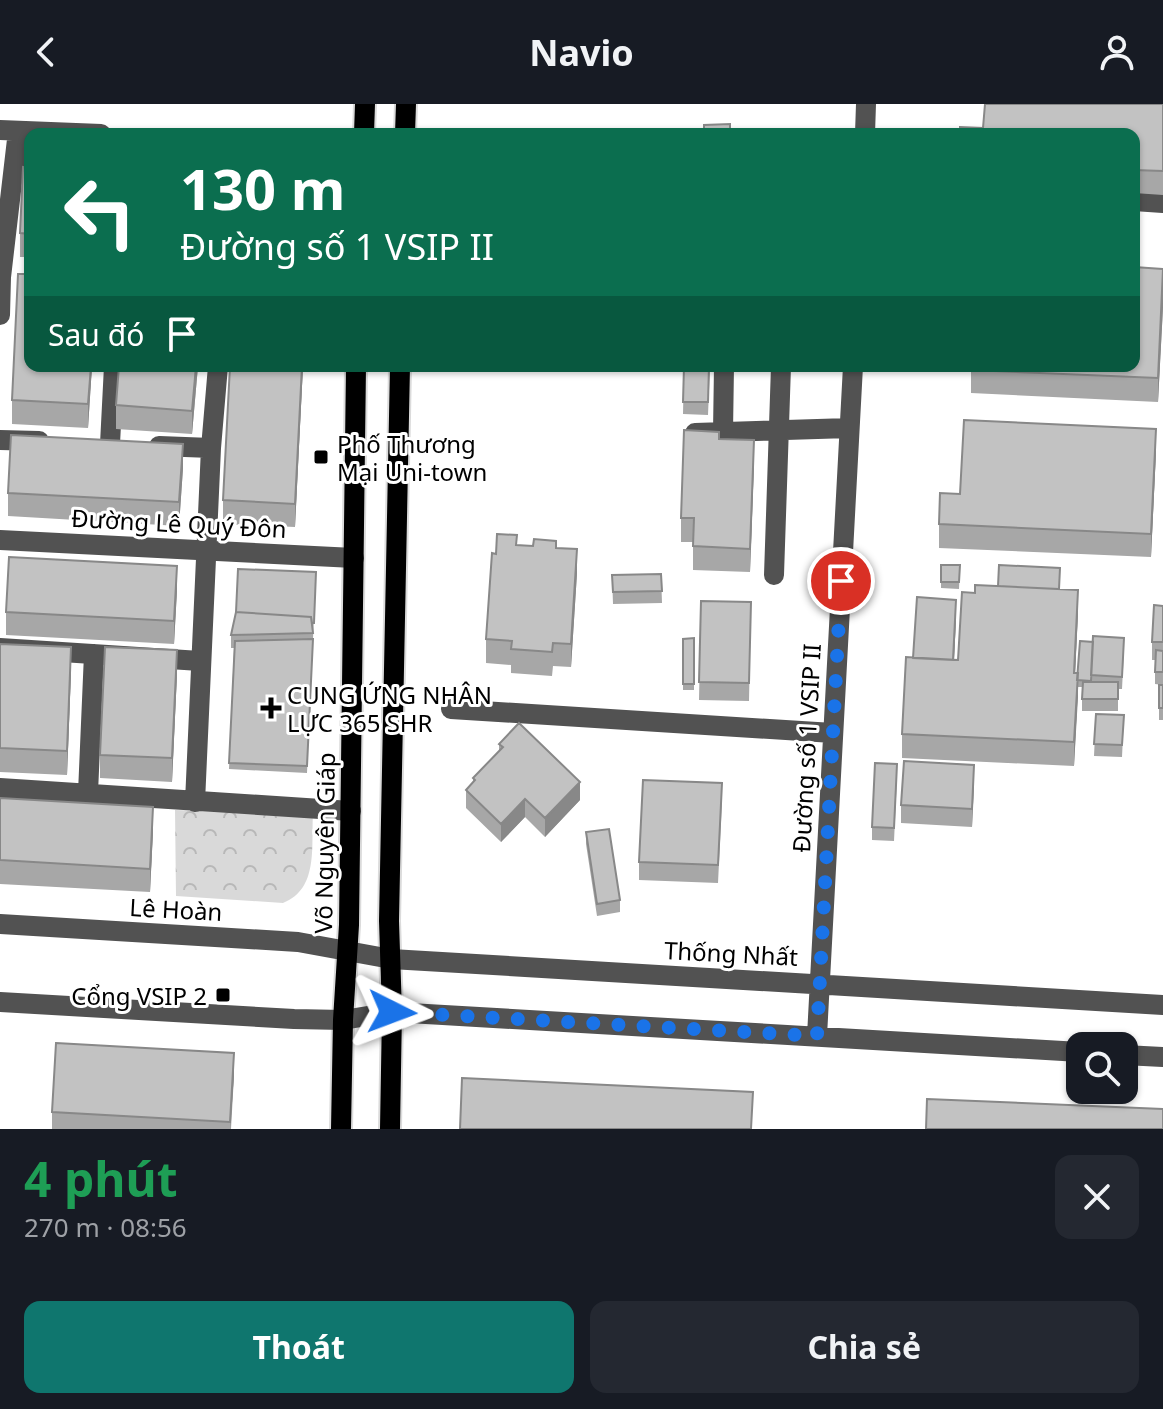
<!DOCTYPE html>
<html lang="vi">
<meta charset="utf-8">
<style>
:root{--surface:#171b24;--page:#242831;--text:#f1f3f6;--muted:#9ea1a6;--accent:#0f766e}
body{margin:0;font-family:"Noto Sans",sans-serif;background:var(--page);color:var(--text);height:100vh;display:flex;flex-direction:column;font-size:30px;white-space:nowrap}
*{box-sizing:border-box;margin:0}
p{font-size:26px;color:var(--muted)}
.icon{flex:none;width:44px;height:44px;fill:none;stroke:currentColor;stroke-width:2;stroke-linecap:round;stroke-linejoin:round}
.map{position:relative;height:1025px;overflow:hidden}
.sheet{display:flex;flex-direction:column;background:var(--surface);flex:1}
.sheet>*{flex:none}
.guide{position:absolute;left:24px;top:24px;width:1116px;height:244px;border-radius:16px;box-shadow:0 2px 6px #0004;background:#0b6e4f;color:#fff;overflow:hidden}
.tools{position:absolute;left:1066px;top:928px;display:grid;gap:16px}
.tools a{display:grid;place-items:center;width:72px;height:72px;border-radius:16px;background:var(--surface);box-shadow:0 2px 6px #0004;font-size:40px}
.pin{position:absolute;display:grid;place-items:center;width:68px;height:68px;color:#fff;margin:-34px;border:4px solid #fff;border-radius:50%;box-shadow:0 2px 8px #0007}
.me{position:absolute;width:88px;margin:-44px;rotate:93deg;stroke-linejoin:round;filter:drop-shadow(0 0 6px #0008)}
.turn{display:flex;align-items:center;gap:28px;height:168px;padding:0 24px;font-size:36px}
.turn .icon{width:104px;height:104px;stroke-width:2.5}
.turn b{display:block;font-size:56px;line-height:68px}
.then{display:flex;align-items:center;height:76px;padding:0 24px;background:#0003;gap:16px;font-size:30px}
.round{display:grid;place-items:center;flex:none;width:84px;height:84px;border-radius:16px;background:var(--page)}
.headline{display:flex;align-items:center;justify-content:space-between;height:136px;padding:0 24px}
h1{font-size:48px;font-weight:700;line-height:60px;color:#1e9e55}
.primary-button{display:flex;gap:16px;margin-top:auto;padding:16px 24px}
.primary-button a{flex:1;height:92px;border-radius:16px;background:var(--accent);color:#fff;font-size:32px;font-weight:700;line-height:92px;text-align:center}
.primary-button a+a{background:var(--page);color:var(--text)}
header{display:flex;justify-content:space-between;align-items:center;height:104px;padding:0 24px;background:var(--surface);font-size:36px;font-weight:700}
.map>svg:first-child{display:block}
.park{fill:url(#park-crowns)}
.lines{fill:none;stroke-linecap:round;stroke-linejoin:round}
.major-casing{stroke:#dbdbdb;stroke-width:24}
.minor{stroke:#525252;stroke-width:20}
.major{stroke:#000;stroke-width:20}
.wall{fill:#a7a7a7}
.shaded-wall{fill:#888}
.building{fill:#c2c2c2;stroke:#888;stroke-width:2}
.route{stroke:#1a73e8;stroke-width:14;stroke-dasharray:0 25.2}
.poi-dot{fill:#000;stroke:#fff;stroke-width:3}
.labels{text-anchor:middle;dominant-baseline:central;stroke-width:6;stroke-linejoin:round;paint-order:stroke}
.poi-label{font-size:24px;fill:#000;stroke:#fff;text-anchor:start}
.street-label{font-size:24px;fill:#000;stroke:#fff}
</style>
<header><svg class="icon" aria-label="back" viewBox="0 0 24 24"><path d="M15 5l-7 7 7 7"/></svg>Navio<svg class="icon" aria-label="person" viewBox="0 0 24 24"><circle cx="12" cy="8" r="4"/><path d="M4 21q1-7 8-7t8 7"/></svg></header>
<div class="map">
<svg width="1163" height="1025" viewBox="0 0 1163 1025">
<defs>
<pattern id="park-crowns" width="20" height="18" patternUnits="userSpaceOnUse" patternTransform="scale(2)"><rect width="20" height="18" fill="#d9d9d9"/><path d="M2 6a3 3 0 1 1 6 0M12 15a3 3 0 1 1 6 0" fill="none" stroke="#b8b8b8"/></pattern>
</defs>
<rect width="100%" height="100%" fill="#fff"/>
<path class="park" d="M175,706L313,710C311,742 319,785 283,799L176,792Z"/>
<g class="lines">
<defs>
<path id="major" d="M364,30L365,0
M405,30L406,0
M341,1025L343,916L349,821L356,262
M390,1025L392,908L389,817L400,262"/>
</defs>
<use href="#major" class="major-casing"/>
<path class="minor" d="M0,26L101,30
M865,30L866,0
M1134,97L1163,99
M0,211L1,173L18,27
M723,328L724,262
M695,329L849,324
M0,336L39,337
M110,340L114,262
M159,342L211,344
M0,436L354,454
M774,471L781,262
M0,544L200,557
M451,605L833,629
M0,684L351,707
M88,689L94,550
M195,698L211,344L218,262
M0,820L298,838L391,855L1163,901
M0,898L294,915L343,916L392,908L1080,948
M817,932L853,262
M1124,951L1163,953"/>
<use href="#major" class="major"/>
</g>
<path class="wall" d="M1163,0V91L1134,89V30L983,24Z
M30,64V153H20V129Z
M1163,165V203L1158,298L971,289V262Z
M92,262L88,324L12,320V296Z
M119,262H198L192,330L116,325V301Z
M303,262L295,423L223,420V396Z
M684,262H710L708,311L683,310Z
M719,335L754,359L750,468L693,466V438H681V414Z
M1156,348L1151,453L939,444V420L960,390Z
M183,364L179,422L8,412V389Z
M517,441L556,444L577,469L571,563L553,562L552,572L511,569V561L486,559V535L496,450Z
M960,461L959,485L941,484V478Z
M316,468L307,669L229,665L234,544H231V531Z
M661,470L662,499L613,500L612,471Z
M1059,485L1078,509L1075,569H1078L1124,546L1122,585H1118V607H1082V583H1078L1074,662L902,654V630L913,554L956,514L954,556H958Z
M177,486L174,540L6,531V508Z
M701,497L751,498L749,597L699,596Z
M1163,502V581L1155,580V556H1152V538Z
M694,534V586H683V535Z
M0,540L71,567L67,671L0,668Z
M177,570L172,678L100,674V651Z
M1159,581H1163V616H1159Z
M1096,610L1124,611L1122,653L1094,652Z
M499,640L580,696L545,733L525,713L501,738L466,704V686L473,679V674L499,647Z
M897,673L894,737L872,736V723Z
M974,679L972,723L901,719V701Z
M0,694L153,727L150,788L0,780Z
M722,697L718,779L639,776V758Z
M586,728L620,796V808L597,812L586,740Z
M234,972L231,1025H52V1008Z"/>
<path class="shaded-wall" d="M1163,179V203L1158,298V274Z
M91,262H92L88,324V300Z
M196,262H198L192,330V307Z
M302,262H303L295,423V400Z
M1156,325V348L1151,453V430Z
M754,336V359L750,468V445Z
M183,340V364L179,422V398Z
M577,445V469L571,563V540Z
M177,462V486L174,540V517Z
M1078,486V509L1074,593V569Z
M956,496V514L953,577V558Z
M71,543V567L67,671V647Z
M177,546V570L172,678V654Z
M1078,569V593L1074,662V638Z
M974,661V679L972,723V705Z
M580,678V696L545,733V714Z
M525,695V713L501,738V720Z
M153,703V727L150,788V765Z
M234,949V972L230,1025V1018Z"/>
<path class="building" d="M985,0H1163V67L1134,66V30H960V23L983,24Z
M730,20V30H704V21Z
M23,63L30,64V130L20,129Z
M1134,163L1163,165L1158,274L971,266V262H1134Z
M18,170H30V262H91L88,300L12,296Z
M119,262H196L192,307L116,301Z
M230,262H302L295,400L223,396Z
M684,262H709L708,298H683Z
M964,316L1156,325L1151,430L939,420L940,389L960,390Z
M684,326L719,328V335L754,336L750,445L693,442L694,414H681Z
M11,331L183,340L179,398L8,389Z
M497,430L517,431L516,441L533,442L534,435L556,437V444L577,445L571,540L553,539L552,548L511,545L512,537L486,535L492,449L496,450Z
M9,453L177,462L174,517L6,508Z
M941,461H960L959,478H941Z
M999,461L1060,464L1059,485L998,482Z
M238,465L316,468L314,519H312L311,513L236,508Z
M661,470L662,487L613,488L612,471Z
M975,481L1078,486L1074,569H1078L1074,638L902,630L906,553L958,556L962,488L975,489Z
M917,493L956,496L953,556L913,554Z
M701,497L751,498L749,579L699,578Z
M1154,501L1163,502V538H1152Z
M236,508L311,513L313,529L231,531Z
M1093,532L1124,534L1122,573L1091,571Z
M694,534V580H683V535Z
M313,535L307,662L229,659L235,537Z
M1080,537L1093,538L1091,577L1077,576Z
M0,540L71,543L67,647L0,644Z
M105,543L177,546L172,654L100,651Z
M1156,546L1163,547V568H1155Z
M1083,578H1118V595H1082Z
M1159,581H1163V604H1159Z
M1096,610L1124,611L1122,641L1094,640Z
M519,619L580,678L545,714L525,695L501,720L466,686L475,676L473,674L503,643L499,640Z
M904,657L974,661L972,705L901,701Z
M875,659L897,660L894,724L872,723Z
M643,676L722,679L718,761L639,758Z
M0,694L153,703L150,765L0,756Z
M609,725L620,796L597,800L586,728Z
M56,939L234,949L230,1018L52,1008Z
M462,974L753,988L751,1025H460Z
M927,995L1163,1005V1025H926Z"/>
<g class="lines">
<path class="route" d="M392,908L817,932L841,477"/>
</g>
<g class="poi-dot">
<rect x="313" y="345" width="16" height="16" rx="4"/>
<path d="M267 592h8v8h8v8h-8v8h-8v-8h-8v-8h8z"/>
<rect x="215" y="883" width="16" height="16" rx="4"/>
</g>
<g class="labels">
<g class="poi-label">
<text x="337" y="339">Phố Thương<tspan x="337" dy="28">Mại Uni-town</tspan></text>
<text x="287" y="590">CUNG ỨNG NHÂN<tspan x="287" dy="28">LỰC 365 SHR</tspan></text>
<text x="207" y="891" text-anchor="end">Cổng VSIP 2</text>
</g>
<g class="street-label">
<text transform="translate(179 419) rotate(3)">Đường Lê Quý Đôn</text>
<text transform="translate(806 644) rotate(-87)">Đường số 1 VSIP II</text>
<text transform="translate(324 739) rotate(-89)">Võ Nguyên Giáp</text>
<text transform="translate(176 805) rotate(3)">Lê Hoàn</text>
<text transform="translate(731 849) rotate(3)">Thống Nhất</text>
</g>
</g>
</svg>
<div class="tools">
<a><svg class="icon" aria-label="search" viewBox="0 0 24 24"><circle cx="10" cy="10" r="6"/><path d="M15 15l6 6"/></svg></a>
</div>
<div class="pin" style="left:841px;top:477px;background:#d93025"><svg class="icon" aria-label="arrive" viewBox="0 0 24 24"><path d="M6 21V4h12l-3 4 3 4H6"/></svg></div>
<svg class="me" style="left:392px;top:908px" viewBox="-20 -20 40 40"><path d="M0-17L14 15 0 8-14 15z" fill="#1a73e8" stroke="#fff" stroke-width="4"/></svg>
<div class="guide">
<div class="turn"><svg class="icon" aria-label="left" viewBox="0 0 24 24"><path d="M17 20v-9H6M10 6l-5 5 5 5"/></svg><div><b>130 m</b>Đường số 1 VSIP II</div></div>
<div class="then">Sau đó<svg class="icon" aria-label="arrive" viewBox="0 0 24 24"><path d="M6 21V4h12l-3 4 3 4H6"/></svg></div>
</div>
</div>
<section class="sheet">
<div class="headline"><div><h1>4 phút</h1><p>270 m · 08:56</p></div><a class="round"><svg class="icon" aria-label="close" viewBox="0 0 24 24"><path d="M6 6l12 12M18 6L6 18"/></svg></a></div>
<div class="primary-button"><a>Thoát</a><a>Chia sẻ</a></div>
</section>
